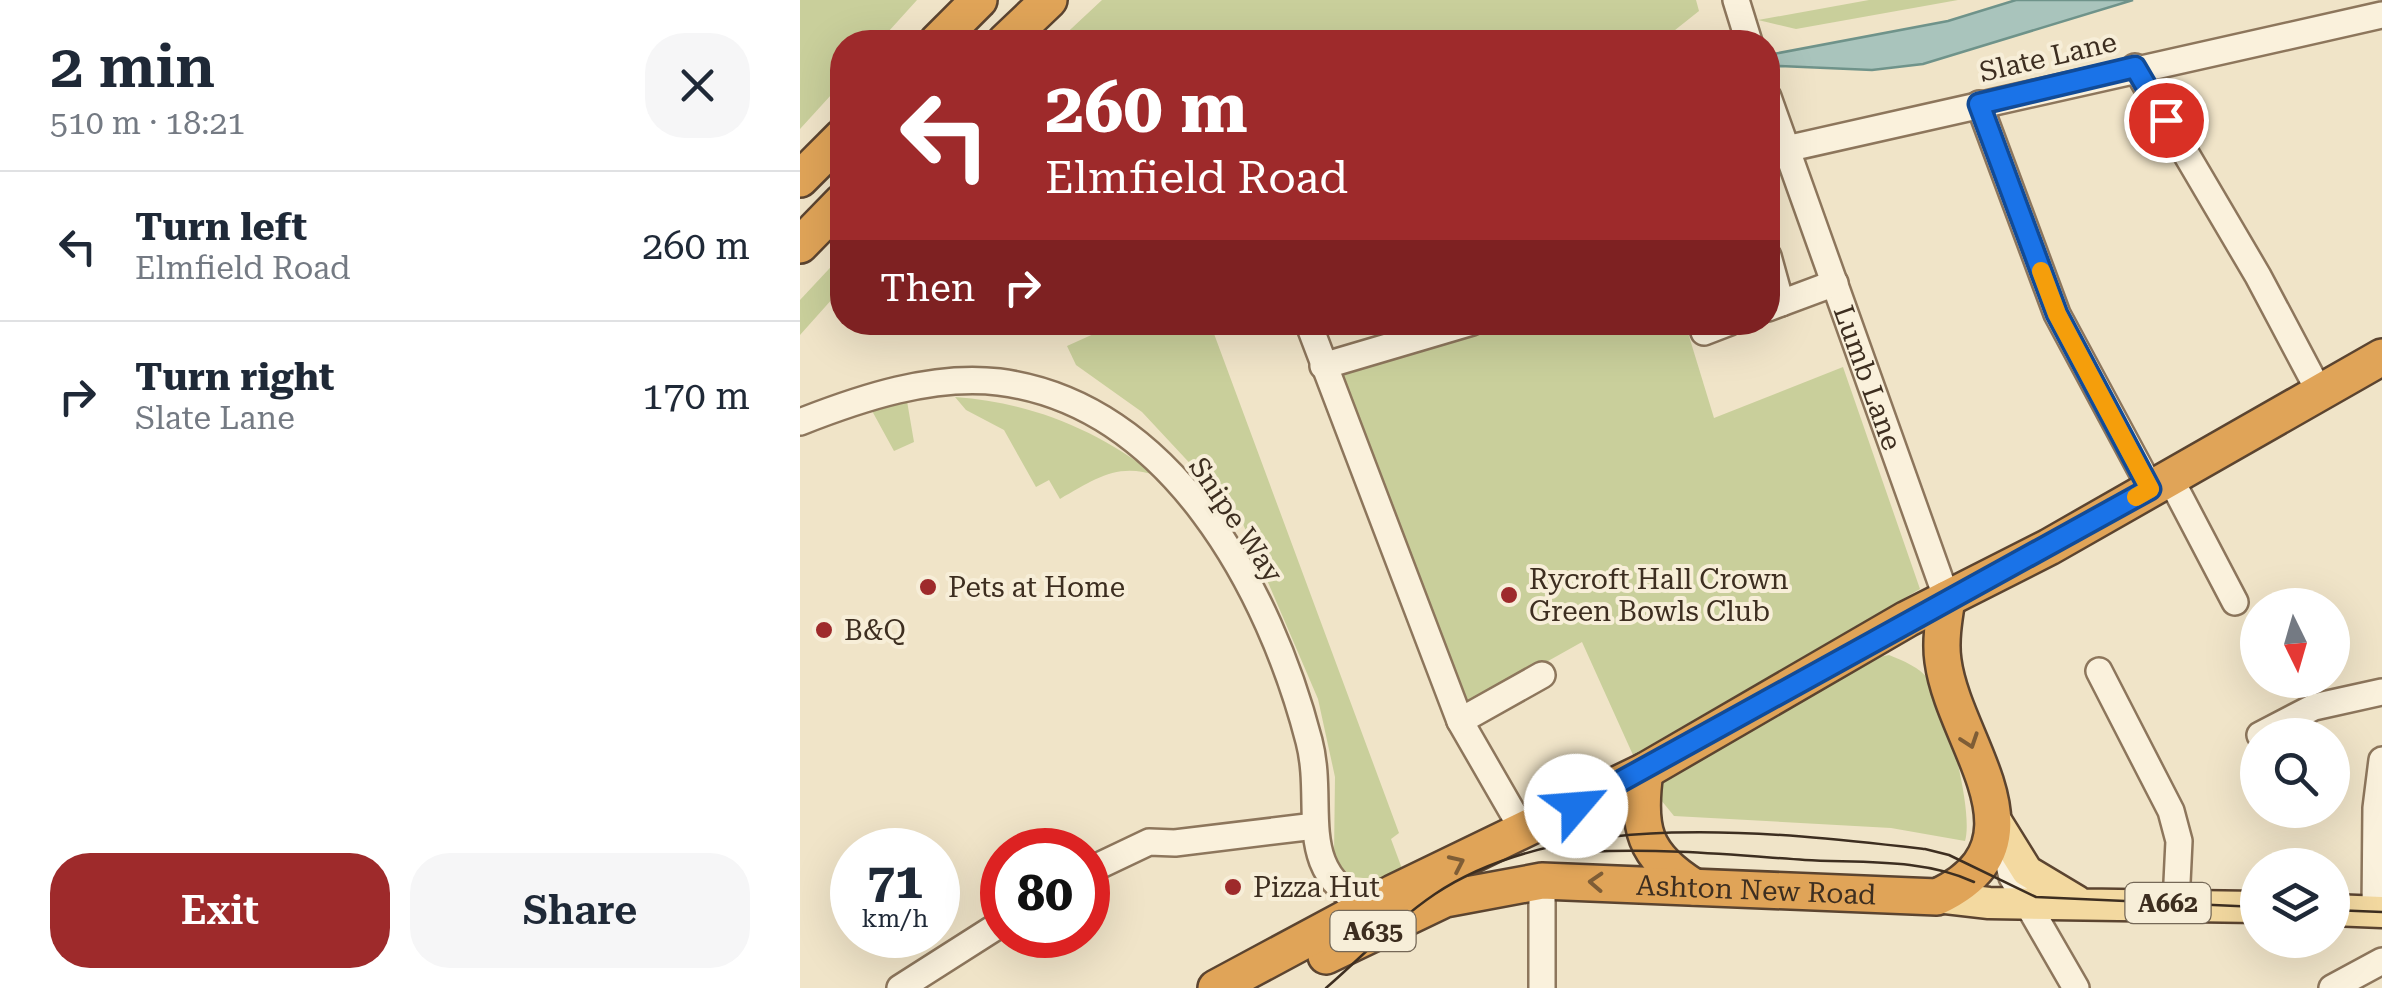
<!DOCTYPE html>
<meta charset="utf-8">
<style>
:root{--surface:#fff;--page:#f6f6f7;--text:#1f2937;--muted:#747a83;--line:#e0e1e3;--accent:#9e2a2b}
body{margin:0;font-family:"Roboto Serif",serif;background:var(--page);color:var(--text);height:100vh;display:flex;flex-direction:column;font-size:38px;white-space:nowrap}
*{box-sizing:border-box;margin:0}
p{font-size:32px;color:var(--muted)}
.icon{flex:none;width:55px;height:55px;fill:none;stroke:currentColor;stroke-width:2;stroke-linecap:round;stroke-linejoin:round}
.map{position:relative;flex:1;overflow:hidden}
.panel{display:flex;flex-direction:column;background:var(--surface);width:800px}
.panel>*{flex:none}
.hud{position:absolute;left:30px;top:30px;width:950px;height:305px;border-radius:40px;box-shadow:0 10px 40px #0002;background:#9e2a2b;color:#fff;overflow:hidden}
.needle{width:65px;rotate:175deg}
.fabs{position:absolute;left:1440px;top:588px;display:grid;gap:20px}
.fabs a{display:grid;place-items:center;width:110px;height:110px;border-radius:50%;background:var(--surface);box-shadow:0 10px 40px #0002;font-size:50px}
.speed{position:absolute;left:30px;top:828px;display:flex;gap:20px;font-size:50px;font-weight:700;text-align:center}
.speed>*{display:grid;place-content:center;width:130px;height:130px;border-radius:50%;background:var(--surface);box-shadow:0 10px 40px #0002;line-height:1}
.speed small{font-size:25px;font-weight:400}
.speed .limit{border:15px solid #d22;background:#fff;color:#111}
.pin{position:absolute;display:grid;place-items:center;width:85px;height:85px;color:#fff;margin:-42px;border:5px solid #fff;border-radius:50%;box-shadow:0 2px 10px #0007}
.me{position:absolute;width:110px;margin:-55px;rotate:63deg;stroke-linejoin:round;filter:drop-shadow(0 0 8px #0008)}
.turn{display:flex;align-items:center;gap:35px;height:210px;padding:0 50px;font-size:45px}
.turn .icon{width:130px;height:130px;stroke-width:2.5}
.turn b{display:block;font-size:70px;line-height:85px}
.then{display:flex;align-items:center;height:95px;padding:0 50px;background:#0003;gap:20px;font-size:38px}
.round{display:grid;place-items:center;flex:none;width:105px;height:105px;border-radius:40px;background:var(--page)}
.overview{display:flex;align-items:center;justify-content:space-between;height:170px;padding:0 50px}
h1{font-size:60px;font-weight:600;line-height:75px}
.cta{display:flex;gap:20px;margin-top:auto;padding:20px 50px}
.cta a{flex:1;height:115px;border-radius:40px;background:var(--accent);color:#fff;font-size:40px;font-weight:600;line-height:115px;text-align:center}
.cta a+a{background:var(--page);color:var(--text)}
ul{padding:0;list-style:none}
li{display:flex;align-items:center;gap:30px;height:150px;padding:0 50px;border-top:2px solid var(--line)}
li div{flex:1}
li b{display:block;font-size:38px}
li em{font-style:normal}
main{display:flex;flex:1;min-height:0}
.map>svg:first-child{display:block}
.green{fill:#c9cf9b}
.water{fill:#a9c4bc;stroke:#6f938a;stroke-width:2.5}
.lines{fill:none;stroke-linecap:round;stroke-linejoin:round}
.minor-casing{stroke:#8d765c;stroke-width:30}
.major-casing{stroke:#5b4430;stroke-width:35}
.highway-casing{stroke:#5b4430;stroke-width:40}
.minor{stroke:#faf1dc;stroke-width:25}
.major{stroke:#f3d9a0;stroke-width:30}
.highway{stroke:#e0a458;stroke-width:35}
.tram{stroke:#3d2e20;stroke-width:2.5}
.oneway{stroke:#7e5d36}
.route-casing{stroke:#114b97;stroke-width:25}
.route{stroke:#1a73e8;stroke-width:18}
.slow{stroke:#f59e0b;stroke-width:18}
.poi-dot{fill:#9e2a2b;stroke:#f7eed8;stroke-width:4}
.labels{text-anchor:middle;dominant-baseline:central;stroke-width:8;stroke-linejoin:round;paint-order:stroke}
.shield{fill:#f7eed8;stroke:#756857;stroke-width:2.5}
.shield-label{font-size:25px;font-weight:bold;fill:#3d2e20}
.street-label{font-size:28px;fill:#3d2e20;stroke:#f7eed8}
.poi-label{font-size:28px;fill:#3d2e20;stroke:#f7eed8;text-anchor:start}
</style>
<main>
<section class="panel">
<div class="overview"><div><h1>2 min</h1><p>510 m · 18:21</p></div><a class="round"><svg class="icon" aria-label="close" viewBox="0 0 24 24"><path d="M6 6l12 12M18 6L6 18"/></svg></a></div>
<ul>
<li><svg class="icon" aria-label="left" viewBox="0 0 24 24"><path d="M17 20v-9H6M10 6l-5 5 5 5"/></svg><div><b>Turn left</b><p>Elmfield Road</p></div><em>260 m</em></li>
<li><svg class="icon" aria-label="right" viewBox="0 0 24 24"><path d="M7 20v-9h11M14 6l5 5-5 5"/></svg><div><b>Turn right</b><p>Slate Lane</p></div><em>170 m</em></li>
</ul>
<div class="cta"><a>Exit</a><a>Share</a></div>
</section>
<div class="map">
<svg width="1582" height="988" viewBox="0 0 1582 988">
<rect width="100%" height="100%" fill="#f0e4c8"/>
<path class="green" d="M0,0H117L79,42H42V83L0,129Z
M302,0H896L899,11L860,42H257Z
M1069,0H1158L996,29L958,20Z
M42,255V288L0,335V300Z
M720,322L885,323L914,418L1043,367L1120,589L833,755L782,642L666,707L536,375Z
M318,323H410L599,833L591,839L604,874L589,881L546,876L534,855L535,777L518,699L440,517L342,412L276,365L267,346Z
M155,397C233,403 295,429 357,476C318,462 295,479 260,499L249,480L236,487L204,430L166,410Z
M107,401L114,442L94,451L71,409Z
M1089,655C1103,661 1120,667 1129,680C1146,706 1174,812 1165,841L1091,828L874,816L861,800V777L1069,659Z"/>
<path class="water" d="M1216,0H1333L1123,64L1072,70L980,66L968,70V55L1148,21Z"/>
<g class="lines">
<defs>
<g id="minor">
<path d="M936,0L949,42"/>
<path d="M1335,67L1458,276L1519,391"/>
<path id="s1" d="M968,97L1147,599"/>
<path d="M1179,104L1257,314L1351,489"/>
<path d="M968,153L1582,15"/>
<path d="M968,256L981,303"/>
<path d="M968,308L1035,283"/>
<path d="M508,322L660,721L724,832"/>
<path d="M904,332L930,322"/>
<path d="M523,366L672,322"/>
<path d="M0,422C61,398 133,374 199,382C371,404 470,590 509,741C526,806 492,872 569,906"/>
<path d="M1370,478L1435,602"/>
<path d="M1299,671L1371,811L1379,841L1376,903"/>
<path d="M660,721L742,675"/>
<path d="M1460,735L1514,707L1582,692"/>
<path d="M1203,841L1212,877L1276,988"/>
<path d="M288,871L349,842L375,843L515,826"/>
<path d="M1575,911L1576,808L1582,760"/>
<path d="M100,988L202,923"/>
<path d="M742,988V881"/>
<path d="M1532,988L1582,961"/>
</g>
<path id="major" d="M1196,821L1227,871L1277,901
M1137,897L1189,903L1458,907
M1532,910L1582,912"/>
<g id="highway">
<path d="M137,42L179,0"/>
<path d="M205,42L249,0"/>
<path d="M0,179L42,137"/>
<path d="M0,245L42,202"/>
<path d="M845,771C837,829 843,855 894,887"/>
<path id="s2" d="M526,956L645,899L742,881L1137,897C1253,842 1154,744 1143,661C1140,641 1144,618 1147,599"/>
<path d="M416,988L593,893L845,771L1107,619L1249,547L1582,357"/>
</g>
</defs>
<use href="#minor" class="minor-casing"/>
<use href="#major" class="major-casing"/>
<use href="#highway" class="highway-casing"/>
<use href="#minor" class="minor"/>
<use href="#major" class="major"/>
<use href="#highway" class="highway"/>
<path class="tram" d="M787,852C860,848 933,855 1005,860C1060,863 1123,858 1174,882
M1532,910L1582,912
M526,988C562,957 595,921 635,894C765,807 977,832 1125,849L1149,855L1236,897L1458,907"/>
</g>
<defs><path id="oneway-chevron" d="M-2-3.5L2.5 0L-2 3.5" fill="none" stroke-width="1.6" stroke-linecap="round" stroke-linejoin="round" transform="scale(2.5)"/></defs>
<g class="oneway">
<use href="#oneway-chevron" transform="translate(1170 741) rotate(71)"/>
<use href="#oneway-chevron" transform="translate(657 863) rotate(-25)"/>
<use href="#oneway-chevron" transform="translate(796 882) rotate(-177)"/>
</g>
<g class="lines">
<defs>
<path id="route" d="M776,806L1350,489L1257,314L1179,104L1335,67L1366,120"/>
</defs>
<use href="#route" class="route-casing"/>
<use href="#route" class="route"/>
<path class="slow" d="M1241,271L1257,314L1350,489L1336,497"/>
</g>
<g class="poi-dot">
<circle cx="128" cy="587" r="10"/>
<circle cx="709" cy="595" r="10"/>
<circle cx="24" cy="630" r="10"/>
<circle cx="433" cy="887" r="10"/>
</g>
<g class="labels">
<g class="shield">
<rect x="1325.5" y="883" width="85" height="40" rx="8"/>
<rect x="530.5" y="911" width="85" height="40" rx="8"/>
</g>
<g class="shield-label">
<text x="1368" y="903">A662</text>
<text x="573" y="931">A635</text>
</g>
<g class="street-label">
<text transform="translate(1248 57) rotate(-13)">Slate Lane</text>
<text stroke="none"><textPath href="#s1" startOffset="298">Lumb Lane</textPath></text>
<text transform="translate(436 520) rotate(56)">Snipe Way</text>
<text stroke="none"><textPath href="#s2" startOffset="445">Ashton New Road</textPath></text>
</g>
<g class="poi-label">
<text x="729" y="579">Rycroft Hall Crown<tspan x="729" dy="32">Green Bowls Club</tspan></text>
<text x="148" y="587">Pets at Home</text>
<text x="44" y="630">B&amp;Q</text>
<text x="453" y="887">Pizza Hut</text>
</g>
</g>
</svg>
<div class="fabs">
<a><svg class="needle" viewBox="-14 -14 28 28"><path d="M0-13l5 13h-10z" fill="#e53935"/><path d="M0 13l5-13h-10z" fill="#747a83"/></svg></a>
<a><svg class="icon" aria-label="search" viewBox="0 0 24 24"><circle cx="10" cy="10" r="6"/><path d="M15 15l6 6"/></svg></a>
<a><svg class="icon" aria-label="layers" viewBox="0 0 24 24"><path d="M12 4l9 5-9 5-9-5zM3 14l9 5 9-5"/></svg></a>
</div>
<div class="speed"><div>71<small>km/h</small></div><div class="limit">80</div></div>
<div class="pin" style="left:1366px;top:120px;background:#d93025"><svg class="icon" aria-label="arrive" viewBox="0 0 24 24"><path d="M6 21V4h12l-3 4 3 4H6"/></svg></div>
<svg class="me" style="left:776px;top:806px" viewBox="-20 -20 40 40"><circle r="19" fill="#fff"/><path d="M0-13L10 11 0 6-10 11z" fill="#1a73e8"/></svg>
<div class="hud">
<div class="turn"><svg class="icon" aria-label="left" viewBox="0 0 24 24"><path d="M17 20v-9H6M10 6l-5 5 5 5"/></svg><div><b>260 m</b>Elmfield Road</div></div>
<div class="then">Then<svg class="icon" aria-label="right" viewBox="0 0 24 24"><path d="M7 20v-9h11M14 6l5 5-5 5"/></svg></div>
</div>
</div>
</main>
